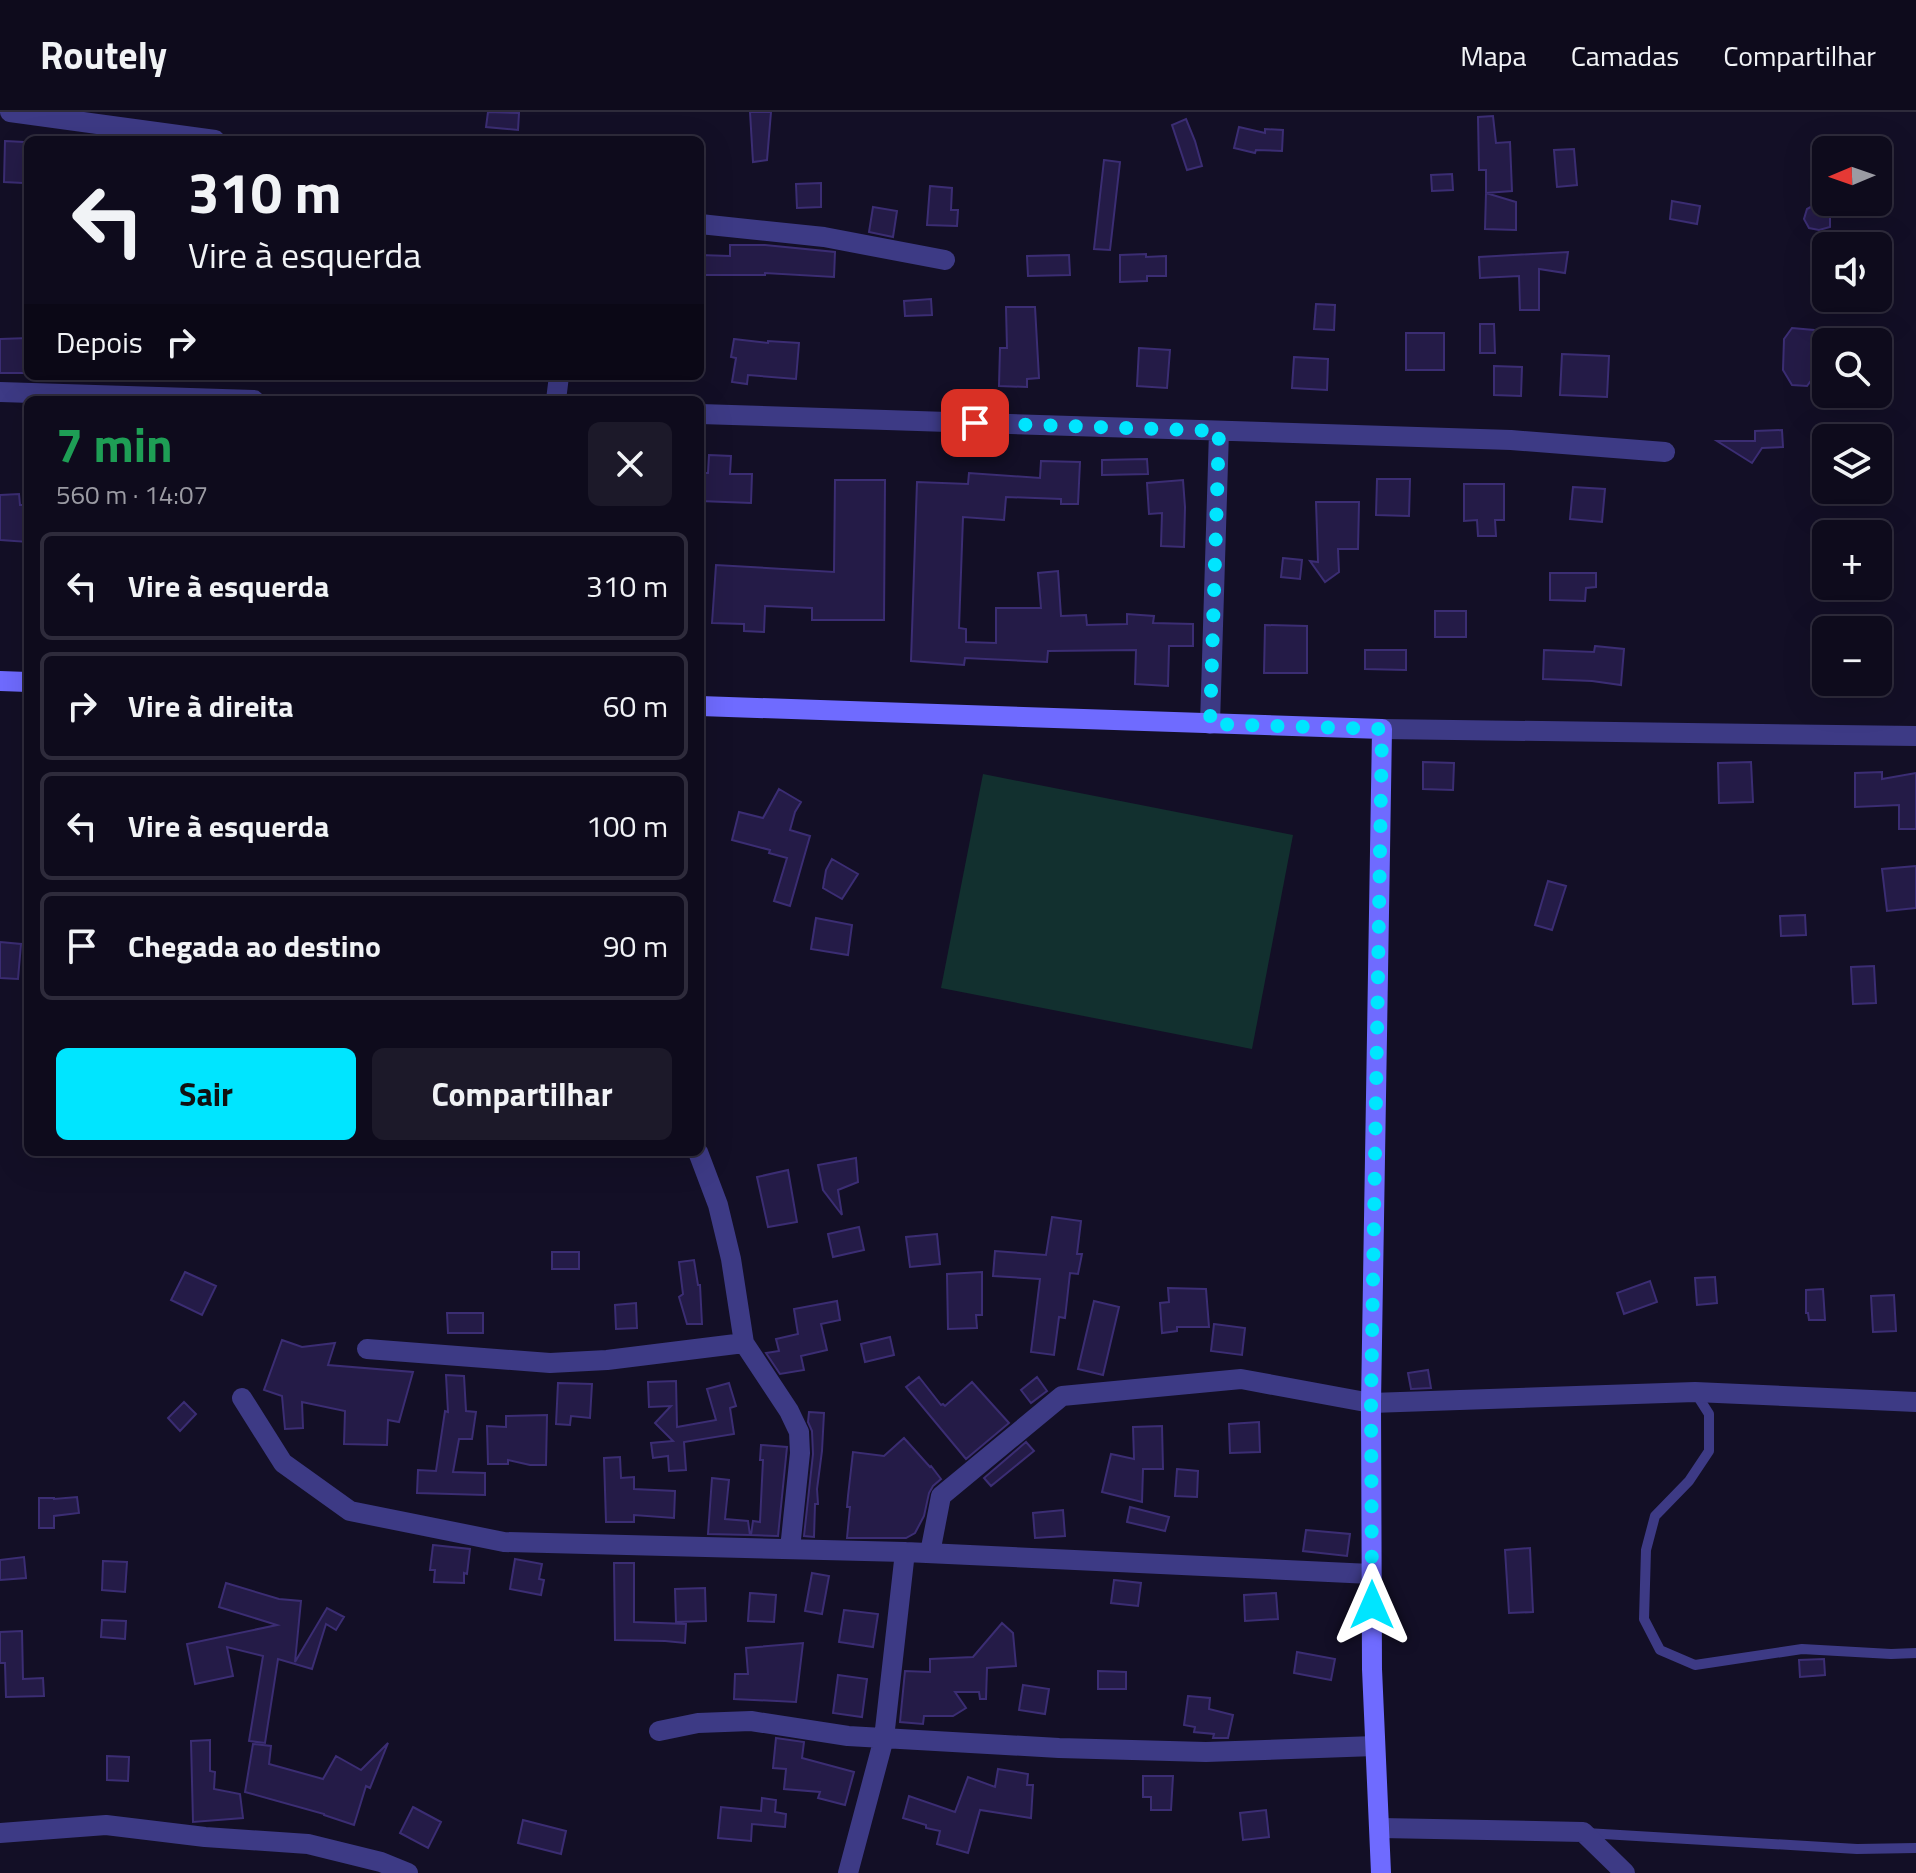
<!DOCTYPE html>
<html lang="pt">
<meta charset="utf-8">
<style>
:root{--surface:#0e0b1c;--page:#1c1929;--text:#f1f3f6;--muted:#9b9ba3;--line:#2e2b3b;--accent:#00e5ff}
body{margin:0;font-family:"Titillium Web",sans-serif;background:var(--page);color:var(--text);height:100vh;display:flex;flex-direction:column;font-size:30px;white-space:nowrap}
*{box-sizing:border-box;margin:0}
p{font-size:26px;color:var(--muted)}
.icon{flex:none;width:44px;height:44px;fill:none;stroke:currentColor;stroke-width:2;stroke-linecap:round;stroke-linejoin:round}
.map{position:relative;flex:1;overflow:hidden}
.drawer{position:absolute;left:24px;top:284px;width:680px;height:760px;display:flex;flex-direction:column;background:var(--surface);border-radius:12px;box-shadow:0 8px 32px #0002,0 0 0 2px var(--line)}
.drawer>*{flex:none}
.guide{position:absolute;left:24px;top:24px;width:680px;height:244px;border-radius:12px;box-shadow:0 8px 32px #0002,0 0 0 2px var(--line);background:#0e0b1c;color:var(--text);overflow:hidden}
.needle{width:52px;rotate:268deg}
.fabs{position:absolute;left:1812px;top:24px;display:grid;gap:16px}
.fabs a{display:grid;place-items:center;width:80px;height:80px;border-radius:12px;background:var(--surface);box-shadow:0 8px 32px #0002,0 0 0 2px var(--line);font-size:40px}
.pin{position:absolute;display:grid;place-items:center;width:68px;height:68px;color:#fff;margin:-34px;border-radius:16px;box-shadow:0 4px 12px #0006}
.me{position:absolute;width:88px;margin:-44px;rotate:0deg;stroke-linejoin:round;filter:drop-shadow(0 0 6px #0008)}
.turn{display:flex;align-items:center;gap:28px;height:168px;padding:0 32px;font-size:36px}
.turn .icon{width:104px;height:104px;stroke-width:2.5}
.turn b{display:block;font-size:56px;line-height:68px}
.then{display:flex;align-items:center;height:76px;padding:0 32px;background:#0003;gap:16px;font-size:30px}
.round{display:grid;place-items:center;flex:none;width:84px;height:84px;border-radius:12px;background:var(--page)}
.head{display:flex;align-items:center;justify-content:space-between;height:136px;padding:0 32px}
h1{font-size:48px;font-weight:700;line-height:60px;color:#1e9e55}
.primary-button{display:flex;gap:16px;margin-top:auto;padding:16px 32px}
.primary-button a{flex:1;height:92px;border-radius:12px;background:var(--accent);color:#111;font-size:32px;font-weight:700;line-height:92px;text-align:center}
.primary-button a+a{background:var(--page);color:var(--text)}
ul{padding:0;list-style:none}
li{display:flex;align-items:center;gap:24px;height:108px;margin:0 16px 12px;padding:0 16px;border:4px solid var(--line);border-radius:12px}
li div{flex:1}
li b{display:block;font-size:30px}
li em{font-style:normal}
header{display:flex;align-items:center;gap:48px;box-sizing:border-box;height:112px;padding:0 40px;background:var(--surface);border-bottom:2px solid var(--line)}
header strong{font-size:38px}
nav{display:flex;gap:44px;margin-inline-start:auto;font-size:28px}
.map>svg:first-child{display:block}
.green{fill:#12302f}
.building{fill:#241b47;stroke:#3b2d73;stroke-width:2}
.lines{fill:none;stroke-linecap:round;stroke-linejoin:round}
.lane{stroke:#3d3a85;stroke-width:10}
.street{stroke:#3d3a85;stroke-width:20}
.secondary{stroke:#6f6bff;stroke-width:20}
.route{stroke:#00e5ff;stroke-width:14;stroke-dasharray:0 25.2}
</style>
<header>
<strong>Routely</strong>
<nav><a>Mapa</a><a>Camadas</a><a>Compartilhar</a></nav>
</header>
<div class="map">
<svg width="1916" height="1761" viewBox="0 0 1916 1761">
<rect width="100%" height="100%" fill="#130f26"/>
<path class="green" d="M983,662L1293,723L1252,937L941,876Z"/>
<path class="building" d="M488,0L519,1L518,18L486,15Z
M750,0H771L767,48L753,50Z
M1493,4L1496,31L1510,30L1512,79L1486,81V58H1479L1478,5Z
M1186,7L1195,29L1202,54L1187,58L1172,13Z
M1239,15L1265,21V17L1283,18L1282,39L1256,38L1255,41L1234,36Z
M5,29L24,30L23,71L4,70Z
M1574,37L1577,73L1557,75L1554,38Z
M1104,48L1120,50L1110,138L1094,137Z
M1452,62L1453,78L1432,79L1431,63Z
M821,71V95L797,96L796,72Z
M930,74L952,76L951,98H958L957,114L927,113Z
M1486,81L1516,90V118L1485,117Z
M1672,89L1700,94L1697,112L1670,107Z
M1818,91L1826,95L1830,104V115L1819,118L1809,116L1804,107L1807,97Z
M873,95L897,99L893,125L869,120Z
M730,133H765L835,140L834,165L765,161V163H700V143L730,144Z
M1568,140L1565,161L1539,157V198H1520L1519,164L1480,166L1479,145Z
M1146,142V145L1166,144V164H1147V169L1120,170V143Z
M1069,143L1070,163L1028,164L1027,144Z
M931,187L932,203L905,204L904,189Z
M1316,192L1335,193L1334,218L1314,217Z
M1006,195H1035L1039,266L1027,267V275L999,274L1000,236H1007Z
M1480,212H1494L1495,241H1480Z
M1792,216L1814,218L1822,232L1818,259L1807,274L1792,273L1783,258L1784,227Z
M1406,221H1444V258H1406Z
M28,226V261H0V227Z
M734,227L768,231V229L799,231L796,267L748,263L747,272L732,270L736,246L731,245Z
M1139,236L1170,238L1167,276L1137,274Z
M1562,242L1609,244L1607,285L1560,283Z
M1294,245L1328,247L1327,278L1292,276Z
M1494,254L1522,255L1521,284L1494,283Z
M1782,318L1783,335L1762,336L1752,351L1717,329H1755V319Z
M709,343L731,344L730,362H752L751,391L700,389V361H708Z
M1147,347L1148,362L1102,363V348Z
M1041,349L1080,350L1078,392H1061V387L1006,385L1004,408L963,405L959,516L966,517V530L996,531V496H1041L1038,461L1058,459L1061,504L1086,503L1087,513L1127,512V502L1154,504L1153,511L1193,512V534H1169L1168,574L1135,572L1136,538L1048,539L1047,550L965,546L964,553L911,549L917,370L968,372L969,361L1040,366Z
M1377,367H1410L1409,404L1376,403Z
M835,368H885L884,508H812V496L765,494L764,520L744,519V512L712,511L716,453L834,460Z
M1183,368L1185,395L1184,435L1161,434L1162,401L1149,402L1147,371Z
M1464,372H1504V408H1495L1496,424H1478L1477,408L1464,409Z
M1573,375L1605,377L1602,410L1570,407Z
M19,382L20,393H28V430L0,428V383Z
M1316,390H1359L1358,437H1338L1339,460L1325,470L1310,449L1318,450Z
M1283,446L1302,448L1300,467L1281,465Z
M1550,461H1596V475L1586,476L1585,489L1550,488Z
M1435,499H1466V525H1435Z
M1265,513L1307,514V561H1264Z
M1595,534L1624,537L1621,573L1592,569L1543,567L1544,538L1594,540Z
M1365,538H1406V558L1365,557Z
M1423,650L1454,651L1453,678L1423,677Z
M1751,650L1753,690L1719,691L1718,651Z
M1882,660V667L1916,661V717H1899V693L1855,695V661Z
M779,677L801,690L795,700L790,718L810,724L790,794L774,789L787,746L769,741L770,738L732,728L739,700L763,706Z
M832,747L858,762L842,787L823,776L826,758Z
M1916,754V796L1887,799L1882,757Z
M1548,769L1566,774L1552,818L1535,813Z
M1805,803L1806,823L1781,824L1780,804Z
M816,806L852,813L848,843L811,837Z
M0,830L21,832L18,867L0,866Z
M1874,854L1876,891L1853,892L1851,855Z
M856,1046L858,1070L838,1078L842,1103L823,1078L818,1053Z
M788,1058L797,1110L768,1115L757,1065Z
M1052,1105L1081,1109L1077,1142H1082L1078,1162L1070,1161L1065,1206L1059,1205L1054,1243L1031,1240L1040,1167L993,1164L995,1139L1046,1143Z
M859,1115L864,1138L833,1145L828,1122Z
M937,1122L940,1152L910,1155L906,1125Z
M552,1140H579V1157H552Z
M694,1148L698,1173H700L702,1212H687L679,1185L683,1182L679,1150Z
M185,1160L216,1174L202,1203L171,1188Z
M982,1160V1203H976L977,1216L948,1217L947,1162Z
M1715,1165L1717,1191L1697,1193L1695,1166Z
M1650,1169L1657,1190L1624,1202L1617,1181Z
M1168,1176L1206,1177L1209,1215H1177V1219L1162,1221L1160,1191L1169,1190Z
M1823,1177L1825,1208H1809L1808,1201H1806V1178Z
M1894,1183L1896,1219L1873,1220L1871,1184Z
M837,1189L840,1208L821,1212L827,1238L801,1244L804,1258L780,1262L766,1241L779,1239L776,1227L798,1222L794,1197Z
M1094,1189L1119,1195L1103,1263L1078,1257Z
M636,1191L637,1216L616,1217L615,1193Z
M447,1201H483V1221H448Z
M1214,1212L1245,1216L1242,1243L1211,1239Z
M890,1225L894,1243L865,1250L861,1232Z
M282,1228L302,1235L335,1231L328,1253L413,1260L399,1310L388,1308L387,1333L344,1332L345,1299L302,1290L303,1316L285,1317L282,1284L264,1278Z
M1428,1258L1431,1276L1411,1277L1408,1261Z
M446,1263L464,1264L466,1299L476,1300L472,1327H459L453,1360L485,1361V1383L417,1381L418,1358L436,1359L445,1299L448,1300Z
M919,1265L941,1293L943,1292L945,1294L972,1270L1009,1311L966,1347L906,1275Z
M1037,1265L1047,1279L1031,1291L1021,1278Z
M676,1269L677,1315L716,1308L707,1277L729,1271L736,1294L730,1296L734,1322L684,1330L686,1358L669,1359L668,1344L653,1346L651,1331L673,1329L655,1311L671,1294L649,1295L648,1270Z
M558,1271L592,1272L590,1306L571,1304L570,1313L556,1312Z
M184,1290L196,1302L180,1319L168,1306Z
M809,1300L824,1301L822,1339L817,1377L818,1392H815L814,1425L804,1424L813,1342L812,1319L808,1310Z
M547,1303L546,1353H530L508,1348V1352H488L487,1314L506,1315V1304Z
M1259,1310L1260,1340L1230,1341L1229,1312Z
M1162,1314L1163,1357H1143L1142,1390L1102,1380L1111,1342L1134,1347L1133,1315Z
M904,1326L930,1355L931,1354L941,1367L933,1374L929,1381L924,1404L915,1421L906,1426H847L850,1395H847L848,1384L853,1340L884,1344Z
M1026,1330L1034,1339L991,1374L984,1366Z
M761,1333L787,1335L778,1424L751,1423L753,1409L760,1410L763,1348H760Z
M620,1345L621,1366L634,1365V1377L675,1379L674,1406L634,1403V1410H606L604,1346Z
M1177,1357L1198,1359L1197,1385L1175,1384Z
M712,1366L729,1368L725,1407L748,1409L750,1423L708,1422Z
M77,1385L79,1401L54,1404V1416H39V1386H54V1387Z
M1130,1395L1169,1405L1165,1419L1127,1410Z
M1063,1398L1065,1424L1035,1426L1033,1401Z
M1306,1418L1350,1422L1347,1444L1303,1439Z
M433,1433L470,1437L467,1462L464,1461V1471L434,1470L435,1458H430Z
M1530,1436L1533,1500L1509,1501L1505,1438Z
M24,1445L26,1466L0,1468V1448Z
M515,1447L542,1452L539,1467L544,1468L541,1483L510,1477Z
M103,1449L127,1450L125,1480L102,1478Z
M614,1451H634V1510L686,1512L685,1531L665,1529L615,1528Z
M812,1461L829,1464L822,1502L805,1499Z
M1114,1468L1141,1471L1138,1494L1111,1491Z
M226,1471L279,1487L301,1489L295,1550L327,1496L344,1505L336,1518L326,1512L312,1557L278,1547L265,1631L249,1629L263,1544L227,1535L233,1564L195,1572L187,1532L277,1513L219,1495Z
M705,1476L706,1509L676,1510L675,1477Z
M750,1481L776,1483L774,1510L748,1509Z
M1276,1481L1278,1507L1245,1509L1244,1483Z
M844,1498L878,1502L873,1535L839,1530Z
M102,1508L126,1509L125,1527L101,1525Z
M1002,1511L1013,1521L1016,1554L987,1556L986,1587H980L979,1580H955L966,1596L953,1604H924L923,1612L900,1610L905,1559L930,1560V1547L973,1545Z
M22,1519L23,1567L43,1566L44,1584L6,1585L5,1551H0V1520Z
M803,1531L796,1590L734,1587L735,1562H748L746,1536Z
M1297,1540L1335,1547L1331,1568L1294,1561Z
M1824,1547L1825,1563L1800,1565L1799,1548Z
M1098,1559L1126,1560V1577H1098Z
M838,1563L867,1567L862,1605L833,1601Z
M1023,1573L1049,1577L1045,1602L1019,1598Z
M1188,1584L1210,1586L1209,1597L1233,1603L1228,1626H1213L1214,1622L1194,1620L1195,1615L1184,1613Z
M776,1626L804,1630L802,1646L854,1660L845,1693L818,1686L820,1680L784,1677L786,1657L773,1656Z
M210,1628V1659L215,1660L214,1677L240,1682L243,1706L193,1710L191,1629Z
M388,1631L370,1676L366,1674L354,1713L324,1703V1702L245,1680L253,1632L271,1634L269,1652L323,1667L336,1644L361,1658Z
M107,1644L129,1645L128,1669L107,1668Z
M998,1657L1028,1662L1027,1673H1033L1031,1706L980,1698L968,1741L937,1732L940,1719L926,1716V1713L903,1706L909,1684L955,1700L968,1665L995,1675Z
M1143,1664H1173L1171,1698H1151V1685H1143Z
M762,1686L776,1688L775,1700L786,1702L785,1715L752,1712L751,1729L718,1726L721,1695L761,1699Z
M413,1695L441,1710L428,1736L400,1721Z
M1266,1698L1269,1725L1243,1728L1240,1701Z
M523,1708L566,1719L561,1742L518,1731Z"/>
<g class="lines">
<path class="lane" d="M1695,1280L1709,1302V1339L1689,1369L1655,1404L1646,1438L1644,1507L1660,1538L1695,1553L1802,1537L1891,1542L1916,1541
M1586,1721L1857,1737L1916,1736"/>
<path class="street" d="M10,0L215,28
M700,112L824,125L945,148
M0,280L254,288
M556,288L559,264
M700,302L1511,328L1665,340
M1210,612L1219,319
M1382,617L1916,624
M698,1040L718,1093L731,1147L744,1231L789,1299L799,1320L800,1341L790,1437
M367,1237L550,1251L607,1248L744,1231
M242,1286L283,1351L350,1399L504,1430L905,1440L1371,1462
M930,1441L941,1384L1062,1284L1241,1267L1371,1291L1695,1280L1916,1290
M659,1619L698,1611L751,1609L848,1624L1059,1636L1206,1640L1375,1634
M1381,1716L1583,1720L1625,1761
M0,1721L106,1713L205,1725L308,1732L381,1750L408,1761
M848,1761L884,1626L905,1440"/>
<path class="secondary" d="M0,569L28,570
M700,594L1382,617L1371,1291L1372,1557L1381,1761"/>
</g>
<g class="lines">
<path class="route" d="M975,311L1219,319L1210,612L1382,617L1371,1291L1372,1493"/>
</g>
</svg>
<div class="fabs">
<a><svg class="needle" viewBox="-14 -14 28 28"><path d="M0-13l5 13h-10z" fill="#e53935"/><path d="M0 13l5-13h-10z" fill="#9b9ba3"/></svg></a>
<a><svg class="icon" aria-label="sound" viewBox="0 0 24 24"><path d="M4 9h4l5-4v14l-5-4H4zM17 9q2 3 0 6"/></svg></a>
<a><svg class="icon" aria-label="search" viewBox="0 0 24 24"><circle cx="10" cy="10" r="6"/><path d="M15 15l6 6"/></svg></a>
<a><svg class="icon" aria-label="layers" viewBox="0 0 24 24"><path d="M12 4l9 5-9 5-9-5zM3 14l9 5 9-5"/></svg></a>
<a>+</a>
<a>−</a>
</div>
<div class="pin" style="left:975px;top:311px;background:#d93025"><svg class="icon" aria-label="arrive" viewBox="0 0 24 24"><path d="M6 21V4h12l-3 4 3 4H6"/></svg></div>
<svg class="me" style="left:1372px;top:1493px" viewBox="-20 -20 40 40"><path d="M0-17L14 15 0 8-14 15z" fill="#00e5ff" stroke="#fff" stroke-width="4"/></svg>
<div class="guide">
<div class="turn"><svg class="icon" aria-label="left" viewBox="0 0 24 24"><path d="M17 20v-9H6M10 6l-5 5 5 5"/></svg><div><b>310 m</b>Vire à esquerda</div></div>
<div class="then">Depois<svg class="icon" aria-label="right" viewBox="0 0 24 24"><path d="M7 20v-9h11M14 6l5 5-5 5"/></svg></div>
</div>
<section class="drawer">
<div class="head"><div><h1>7 min</h1><p>560 m · 14:07</p></div><a class="round"><svg class="icon" aria-label="close" viewBox="0 0 24 24"><path d="M6 6l12 12M18 6L6 18"/></svg></a></div>
<ul>
<li><svg class="icon" aria-label="left" viewBox="0 0 24 24"><path d="M17 20v-9H6M10 6l-5 5 5 5"/></svg><div><b>Vire à esquerda</b></div><em>310 m</em></li>
<li><svg class="icon" aria-label="right" viewBox="0 0 24 24"><path d="M7 20v-9h11M14 6l5 5-5 5"/></svg><div><b>Vire à direita</b></div><em>60 m</em></li>
<li><svg class="icon" aria-label="left" viewBox="0 0 24 24"><path d="M17 20v-9H6M10 6l-5 5 5 5"/></svg><div><b>Vire à esquerda</b></div><em>100 m</em></li>
<li><svg class="icon" aria-label="arrive" viewBox="0 0 24 24"><path d="M6 21V4h12l-3 4 3 4H6"/></svg><div><b>Chegada ao destino</b></div><em>90 m</em></li>
</ul>
<div class="primary-button"><a>Sair</a><a>Compartilhar</a></div>
</section>
</div>
